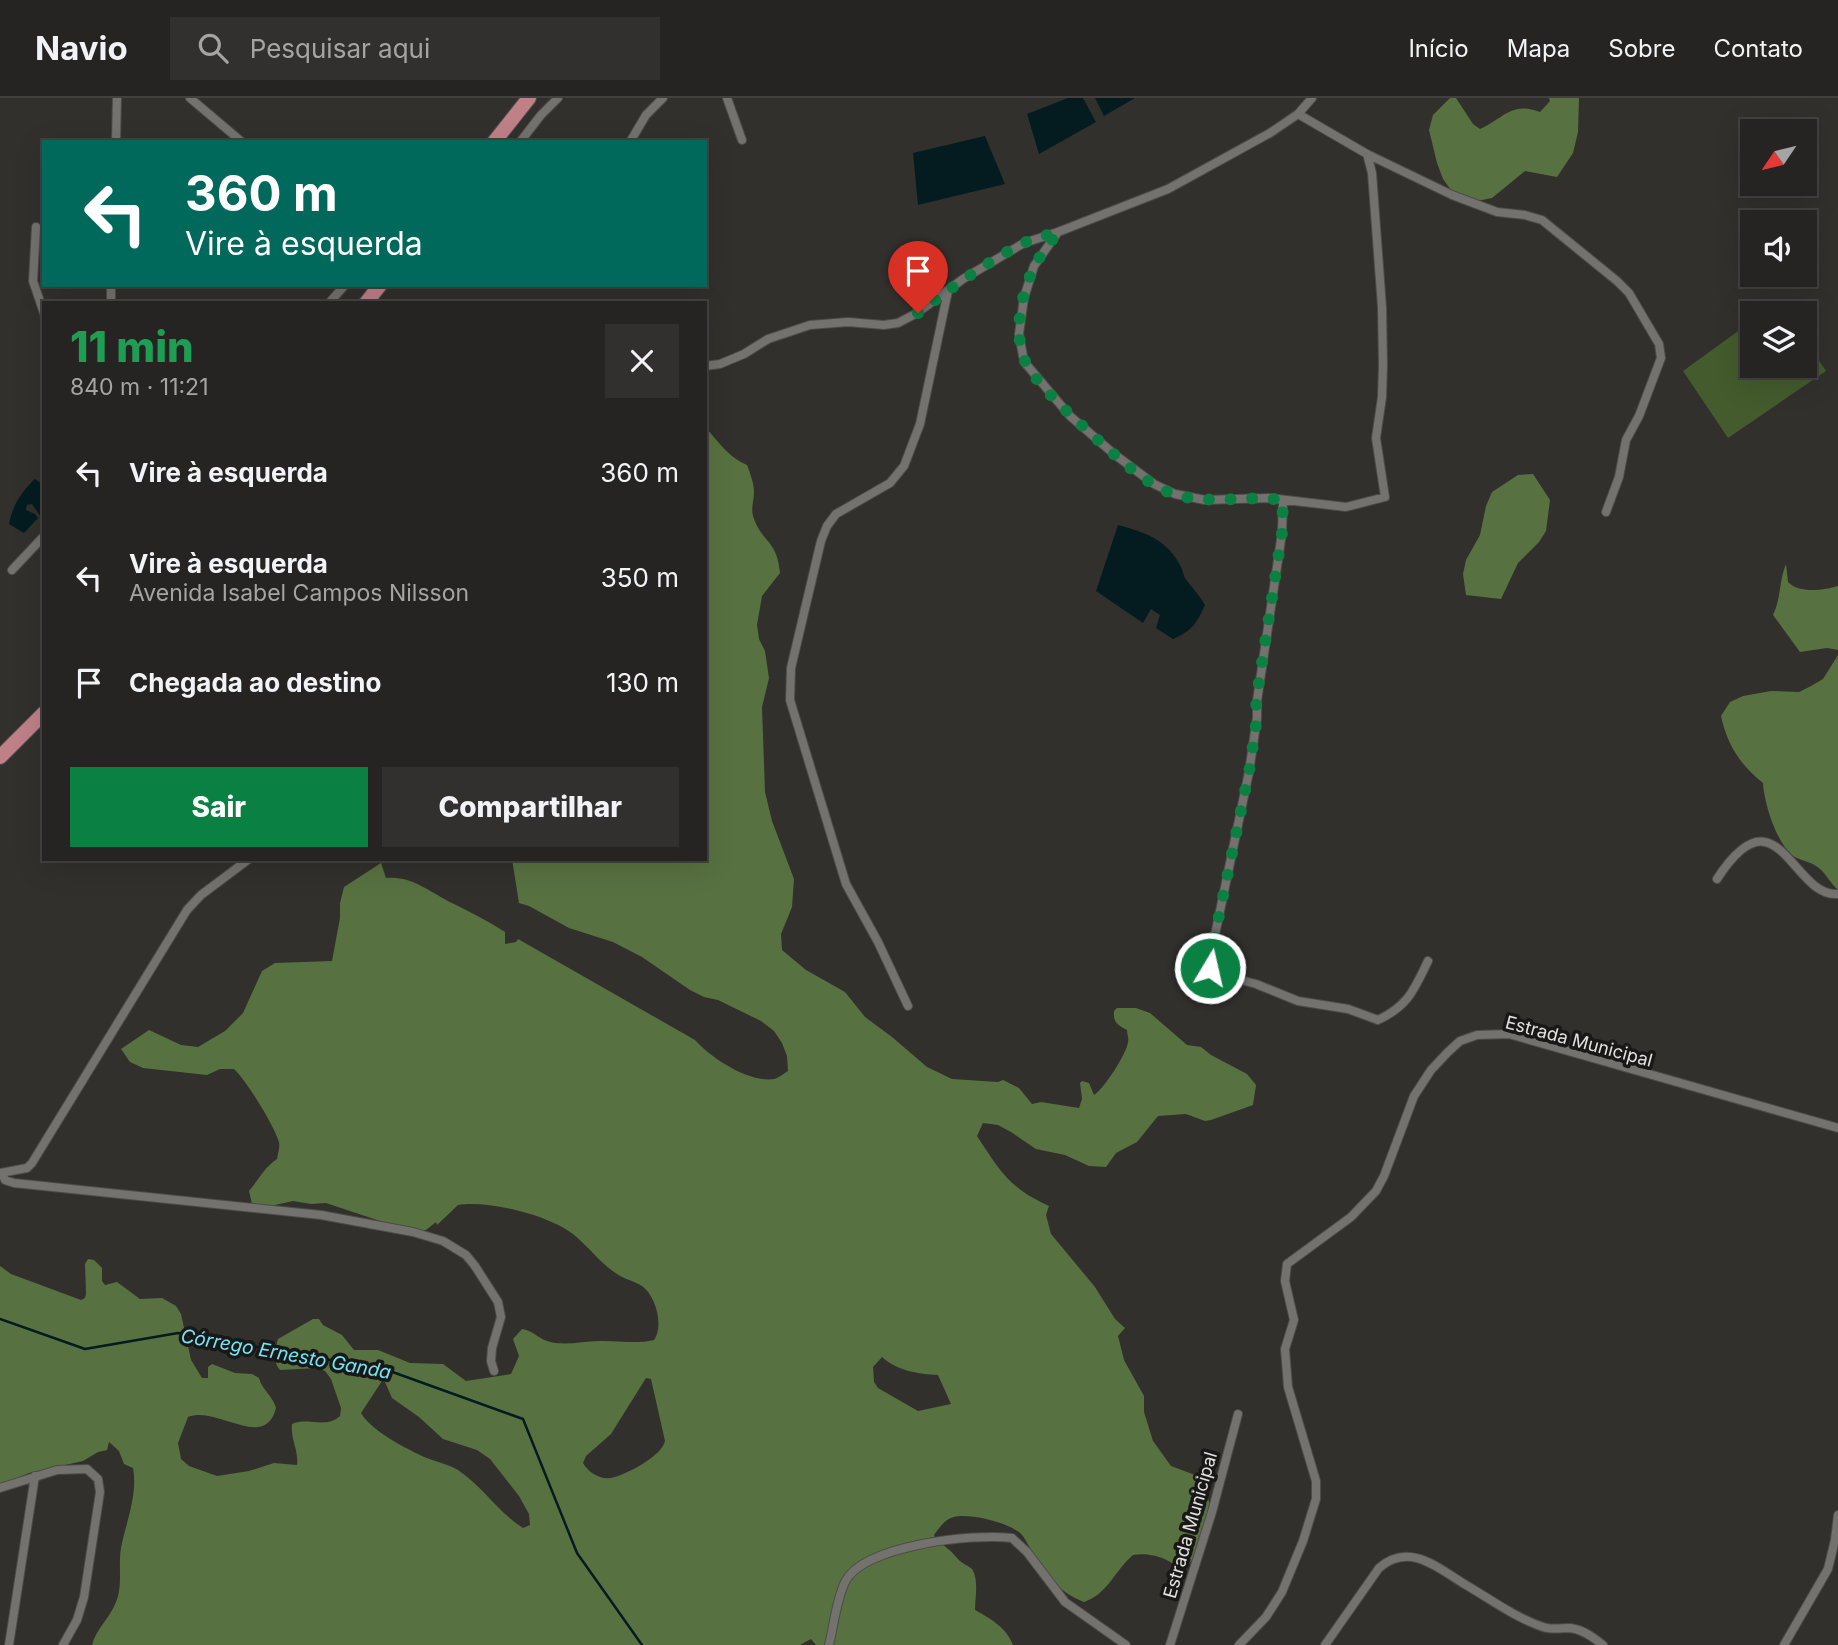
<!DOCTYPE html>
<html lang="pt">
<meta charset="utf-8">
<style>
:root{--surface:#262422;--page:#32302f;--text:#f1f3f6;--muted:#a4a4a5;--line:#424140;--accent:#0b8043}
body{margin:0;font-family:Inter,sans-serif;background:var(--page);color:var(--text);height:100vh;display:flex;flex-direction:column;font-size:26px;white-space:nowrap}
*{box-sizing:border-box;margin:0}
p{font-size:23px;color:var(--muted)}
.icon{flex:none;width:38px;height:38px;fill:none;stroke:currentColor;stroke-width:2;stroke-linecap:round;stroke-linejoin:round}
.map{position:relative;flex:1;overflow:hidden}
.panel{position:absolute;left:42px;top:203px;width:665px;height:560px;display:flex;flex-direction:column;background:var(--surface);border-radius:0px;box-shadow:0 7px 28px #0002,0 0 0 2px var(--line)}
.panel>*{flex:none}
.banner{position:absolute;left:42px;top:42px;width:665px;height:147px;border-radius:0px;box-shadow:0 7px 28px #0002,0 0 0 2px var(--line);background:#00695c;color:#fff;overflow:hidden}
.needle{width:46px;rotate:235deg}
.tools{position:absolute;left:1740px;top:21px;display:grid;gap:14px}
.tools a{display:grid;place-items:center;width:77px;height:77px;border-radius:0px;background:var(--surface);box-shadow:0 7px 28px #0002,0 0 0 2px var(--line);font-size:35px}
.pin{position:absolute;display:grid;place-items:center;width:60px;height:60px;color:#fff;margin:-72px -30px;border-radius:50% 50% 50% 0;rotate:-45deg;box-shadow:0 0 7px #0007}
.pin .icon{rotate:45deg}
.me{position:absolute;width:77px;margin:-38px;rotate:9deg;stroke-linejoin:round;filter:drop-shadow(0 0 5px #0008)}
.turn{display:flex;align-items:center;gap:24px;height:147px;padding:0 28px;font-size:32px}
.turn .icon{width:91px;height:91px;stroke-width:2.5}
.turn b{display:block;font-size:49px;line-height:60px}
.round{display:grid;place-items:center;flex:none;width:74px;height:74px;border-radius:0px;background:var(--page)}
.summary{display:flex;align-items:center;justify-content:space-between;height:119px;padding:0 28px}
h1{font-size:42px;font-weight:800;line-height:52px;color:#1e9e55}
.cta{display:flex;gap:14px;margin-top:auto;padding:14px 28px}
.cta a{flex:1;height:80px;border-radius:0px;background:var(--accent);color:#fff;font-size:28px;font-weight:800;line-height:80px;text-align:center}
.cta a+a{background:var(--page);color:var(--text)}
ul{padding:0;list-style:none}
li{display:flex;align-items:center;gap:21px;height:105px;padding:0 28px}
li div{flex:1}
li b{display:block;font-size:26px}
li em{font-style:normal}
header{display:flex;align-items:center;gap:42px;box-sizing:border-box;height:98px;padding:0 35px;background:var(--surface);border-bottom:2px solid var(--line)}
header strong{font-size:33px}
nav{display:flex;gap:38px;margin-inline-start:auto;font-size:24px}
.search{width:490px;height:63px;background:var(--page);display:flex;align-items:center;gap:18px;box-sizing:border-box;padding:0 24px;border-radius:0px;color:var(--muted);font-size:26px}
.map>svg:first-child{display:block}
.green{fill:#435b2d}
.forest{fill:#587141;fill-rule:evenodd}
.water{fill:#041c20}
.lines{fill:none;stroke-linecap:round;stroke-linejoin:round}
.stream{stroke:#041c20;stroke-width:2.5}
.street-casing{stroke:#4d4c49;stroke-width:10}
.primary-casing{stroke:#4d4c49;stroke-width:16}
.street{stroke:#73726e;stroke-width:8}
.primary{stroke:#bf8088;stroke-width:14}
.route{stroke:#0b8043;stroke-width:12;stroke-dasharray:0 21.6}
.labels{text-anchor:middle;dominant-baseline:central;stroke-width:7;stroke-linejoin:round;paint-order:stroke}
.street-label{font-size:18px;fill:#e1e1de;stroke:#191817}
.water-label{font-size:19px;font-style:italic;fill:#74e6f8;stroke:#191817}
</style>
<header>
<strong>Navio</strong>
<div class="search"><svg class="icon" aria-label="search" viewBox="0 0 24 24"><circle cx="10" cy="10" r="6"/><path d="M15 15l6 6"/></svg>Pesquisar aqui</div>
<nav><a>Início</a><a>Mapa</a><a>Sobre</a><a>Contato</a></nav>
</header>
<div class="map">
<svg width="1838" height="1547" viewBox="0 0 1838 1547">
<rect width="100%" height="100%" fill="#32302d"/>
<path class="green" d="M1752,223V268H1804V241L1826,273L1728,340L1683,273Z"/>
<path class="forest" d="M1450,0H1456L1473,26L1480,31C1504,20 1512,3 1540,14L1550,3L1549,0H1579L1578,34L1573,55L1557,79L1525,73L1492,100L1477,103L1451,92L1443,81L1437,65L1429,32L1433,17Z
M705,329C720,345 727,358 747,367C750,375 754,385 754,394C754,404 750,411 754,421C763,445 777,442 780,475L762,498L757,527L759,541L765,553L769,580L762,609L765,694L772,723L794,781L792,809L781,836L782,852L806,872L845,894L865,919L892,939L927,969L952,981L998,984L1003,982L1019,990L1032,1006L1041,1004L1079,1010L1082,1001L1080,985L1082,983L1089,985L1094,997C1104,991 1127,955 1128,944C1129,940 1127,936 1127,932C1117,927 1113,924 1114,913L1117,910H1136L1150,915L1187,947L1201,949L1211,957L1247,976L1256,987L1253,1007L1211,1022L1205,1023L1186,1016L1158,1018L1137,1044L1116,1055L1106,1069L1089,1068L1065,1057L1036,1051L1011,1034L998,1027L983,1025L977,1038C1001,1074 1008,1089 1049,1108L1046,1117L1051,1136L1095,1189L1115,1221L1125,1230L1118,1238L1124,1262L1144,1298V1314L1153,1343L1171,1368L1195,1377L1205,1390L1209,1404V1432L1186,1472L1181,1475C1173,1460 1149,1454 1133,1457C1115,1472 1108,1496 1084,1504C1059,1494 1046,1478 1033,1456C1030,1450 1026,1442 1022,1437C1012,1425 969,1415 954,1419C945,1421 939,1430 934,1437L936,1443C946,1448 951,1453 958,1461C962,1466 968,1467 972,1471C979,1482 975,1500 975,1512C991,1521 1006,1529 1013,1547H816L811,1541L800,1547H92C96,1531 110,1520 116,1504C123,1487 118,1468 121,1450C126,1424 138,1397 133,1370L124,1366L119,1353L109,1344L107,1352L98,1354L83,1363L29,1375L0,1387V1168L11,1176L81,1202L85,1200L86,1196L85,1166L88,1161L94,1162L102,1170V1183L105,1187L117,1184L140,1201L162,1200L176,1208L181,1216L191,1262L202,1280H208V1269L212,1266L235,1275L252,1276L259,1280C262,1292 273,1298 276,1310C265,1354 217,1307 188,1319L178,1345L181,1361L189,1368L217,1378L249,1373L274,1365L297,1367C299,1353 290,1340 292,1326C308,1319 326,1331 340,1318L341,1310L331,1281L325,1273L318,1270L280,1272C272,1263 275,1252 278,1241L313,1221H319L323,1227L342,1237L354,1252H378L410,1265L443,1266L466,1283L511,1276L519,1258L513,1241L522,1231C532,1232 538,1240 547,1243C565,1249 585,1242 603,1243C621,1243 637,1246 654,1242C664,1228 656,1198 642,1188C634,1183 624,1181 617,1176C600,1165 588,1148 573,1136C548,1117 488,1102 458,1107L437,1127L436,1124L426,1132H407L326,1105L311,1106L293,1103L266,1109L252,1106L249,1093C259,1081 264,1070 277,1061C278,1055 280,1049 279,1044C274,1027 246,982 234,971H220L207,977L143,970L130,964L121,951L149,932L181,947L198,949L225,933L243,915L262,873L275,865L332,863L340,820V805L344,789L381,765L386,780C411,777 430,794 452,805C470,814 488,823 505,834V846L516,844L518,841L695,942C711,960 749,985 774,981C779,980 784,975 788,973L787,958L782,945L774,933L761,923L718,902L704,899L690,892L642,859L613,844L569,830L529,808L519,805L512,761H705ZM882,1259C897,1273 919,1276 938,1277L951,1306L918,1313L878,1290L874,1284L873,1269ZM646,1280L651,1281L665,1343C662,1358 626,1377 611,1380C600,1382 588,1374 583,1365L586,1358L611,1336ZM382,1283L385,1284L392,1300L419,1319L443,1341L477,1352L490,1361L519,1398L529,1416L530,1427L523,1430C498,1414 483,1389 458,1372C446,1365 431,1363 418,1356C401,1348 370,1331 361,1315Z
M1533,376L1550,402L1546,433L1539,444L1518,465L1501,501L1466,497L1463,476L1466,462L1480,437L1486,408L1492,394L1518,377Z
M1786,466L1788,484C1799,496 1824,492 1838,488V552L1827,550L1800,554L1773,517C1781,501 1779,483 1786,466Z
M1838,557V792C1830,785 1827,777 1820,771C1814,765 1803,763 1795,759C1777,748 1764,705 1763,685C1740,667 1727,646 1721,618L1730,604L1743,598L1771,593L1799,594L1811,588L1823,581Z"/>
<path class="water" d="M1068,0H1083L1096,24L1039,56L1027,16Z
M1095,0H1135L1104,18Z
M985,38L1005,86L918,107L913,55Z
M35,381L44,387V415L41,419L32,406L27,407L26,412L35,416L38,420L24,435L9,426C12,408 22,393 35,381Z
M1118,427C1145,434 1168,442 1181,469C1182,470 1184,479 1185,480C1191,489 1199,496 1205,507C1197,525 1192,533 1173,541L1156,530L1160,517L1151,511L1143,525L1096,493Z"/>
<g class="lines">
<path class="stream" d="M0,1221L85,1251L178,1235L387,1272L523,1321L577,1455L642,1547"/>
<defs>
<path id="street" d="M190,0L242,44
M727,0L742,42
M1298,16L1367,56L1452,97L1497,114L1525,117L1542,122L1617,183L1629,195L1659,246L1661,260L1639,318L1626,342L1619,379L1606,414
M116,44L117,0
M520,44L541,17L558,0
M630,44L646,17L663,0
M36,129L33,183L44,215
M1058,134L1034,168L1024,200L1019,236L1023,258L1026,266L1070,318L1114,356L1154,386L1175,396L1205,402L1269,400L1346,409L1385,399L1376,340L1382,299L1383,267L1382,209L1372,75L1367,56
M111,205V187
M329,205L345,187
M705,268L720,266L744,256L768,241L810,227L848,224L884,227L898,225L917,215L963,181L1024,145L1058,134L1168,91L1270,35L1298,16L1312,0
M1283,402L1282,435L1257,603V620L1249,674L1211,856V870L1215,875L1256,886L1298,903L1348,911L1378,922C1408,908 1414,892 1428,863
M12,472L44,438
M1717,781C1778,687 1792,800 1838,796
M908,908L878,844L846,786L790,602L791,570L821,443L827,428L836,416L890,385L904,368L920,326L948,193
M0,1075L27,1070L32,1065L187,812L201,797L249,761
M2,1075L5,1082L14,1085L321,1117L413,1134L443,1143L466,1157L475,1168L498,1204L501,1219L492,1250L491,1263L494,1273
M0,1390L57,1372L87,1371L98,1381L100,1394L84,1499L77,1522L63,1547
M9,1547L35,1378
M829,1547C834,1527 836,1503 845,1484C863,1447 975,1435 1012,1440L1027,1454L1065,1504L1126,1547
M1170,1547L1212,1414L1238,1316
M1239,1547L1266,1519L1282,1494L1303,1443L1316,1401V1383L1288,1289L1285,1251L1294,1222L1285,1183L1287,1166L1351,1119L1376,1093L1384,1078L1414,998L1431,972L1448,954L1460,943L1477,937L1509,936L1838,1030
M1325,1547L1379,1470C1410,1443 1439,1471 1466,1487C1490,1501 1516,1520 1543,1529C1551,1532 1561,1530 1570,1530C1582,1531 1593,1539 1603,1547
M1784,1547L1828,1471L1835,1442L1838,1417"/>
<path id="primary" d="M494,44L529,0
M366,205L380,187
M0,659L44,615"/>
</defs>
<use href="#street" class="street-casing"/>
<use href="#primary" class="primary-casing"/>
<use href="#street" class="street"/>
<use href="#primary" class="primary"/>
</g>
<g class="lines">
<path class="route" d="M918,215C951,190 985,165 1022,146C1033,140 1046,138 1058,134C1050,145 1040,157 1034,169C1021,196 1013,235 1025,263C1035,286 1078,324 1098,342C1120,361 1147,388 1176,397C1211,407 1248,397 1283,402L1282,435L1256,603L1257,620L1249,674L1211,856L1210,870"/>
</g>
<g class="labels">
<g class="street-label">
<text transform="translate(1579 943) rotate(15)">Estrada Municipal</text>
<text transform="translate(1190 1427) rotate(-74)">Estrada Municipal</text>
</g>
<g class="water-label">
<text transform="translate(286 1256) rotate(10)">Córrego Ernesto Ganda</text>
</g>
</g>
</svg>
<div class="tools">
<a><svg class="needle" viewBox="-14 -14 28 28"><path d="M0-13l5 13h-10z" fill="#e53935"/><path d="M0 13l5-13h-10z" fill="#a4a4a5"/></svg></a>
<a><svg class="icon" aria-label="sound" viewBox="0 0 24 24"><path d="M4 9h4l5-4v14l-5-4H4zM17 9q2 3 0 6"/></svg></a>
<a><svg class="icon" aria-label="layers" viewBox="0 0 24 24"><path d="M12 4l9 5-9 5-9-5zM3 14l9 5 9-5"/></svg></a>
</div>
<div class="pin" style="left:918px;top:215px;background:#d93025"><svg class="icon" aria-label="arrive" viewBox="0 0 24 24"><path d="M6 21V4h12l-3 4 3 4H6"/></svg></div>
<svg class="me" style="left:1210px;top:870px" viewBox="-20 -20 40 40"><circle r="17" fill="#0b8043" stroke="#fff" stroke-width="3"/><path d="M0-11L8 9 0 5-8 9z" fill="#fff"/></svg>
<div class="banner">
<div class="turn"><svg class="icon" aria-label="left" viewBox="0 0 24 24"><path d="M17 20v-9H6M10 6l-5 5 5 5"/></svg><div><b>360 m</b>Vire à esquerda</div></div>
</div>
<section class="panel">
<div class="summary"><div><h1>11 min</h1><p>840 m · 11:21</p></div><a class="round"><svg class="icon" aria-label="close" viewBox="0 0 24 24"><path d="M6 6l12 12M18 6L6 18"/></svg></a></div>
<ul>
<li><svg class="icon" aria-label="left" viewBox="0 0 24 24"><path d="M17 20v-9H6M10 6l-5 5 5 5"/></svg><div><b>Vire à esquerda</b></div><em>360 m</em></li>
<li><svg class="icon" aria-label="left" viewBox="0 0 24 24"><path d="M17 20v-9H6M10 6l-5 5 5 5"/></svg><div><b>Vire à esquerda</b><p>Avenida Isabel Campos Nilsson</p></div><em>350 m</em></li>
<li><svg class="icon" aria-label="arrive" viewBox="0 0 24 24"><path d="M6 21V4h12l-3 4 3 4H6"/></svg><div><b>Chegada ao destino</b></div><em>130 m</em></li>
</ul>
<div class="cta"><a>Sair</a><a>Compartilhar</a></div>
</section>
</div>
